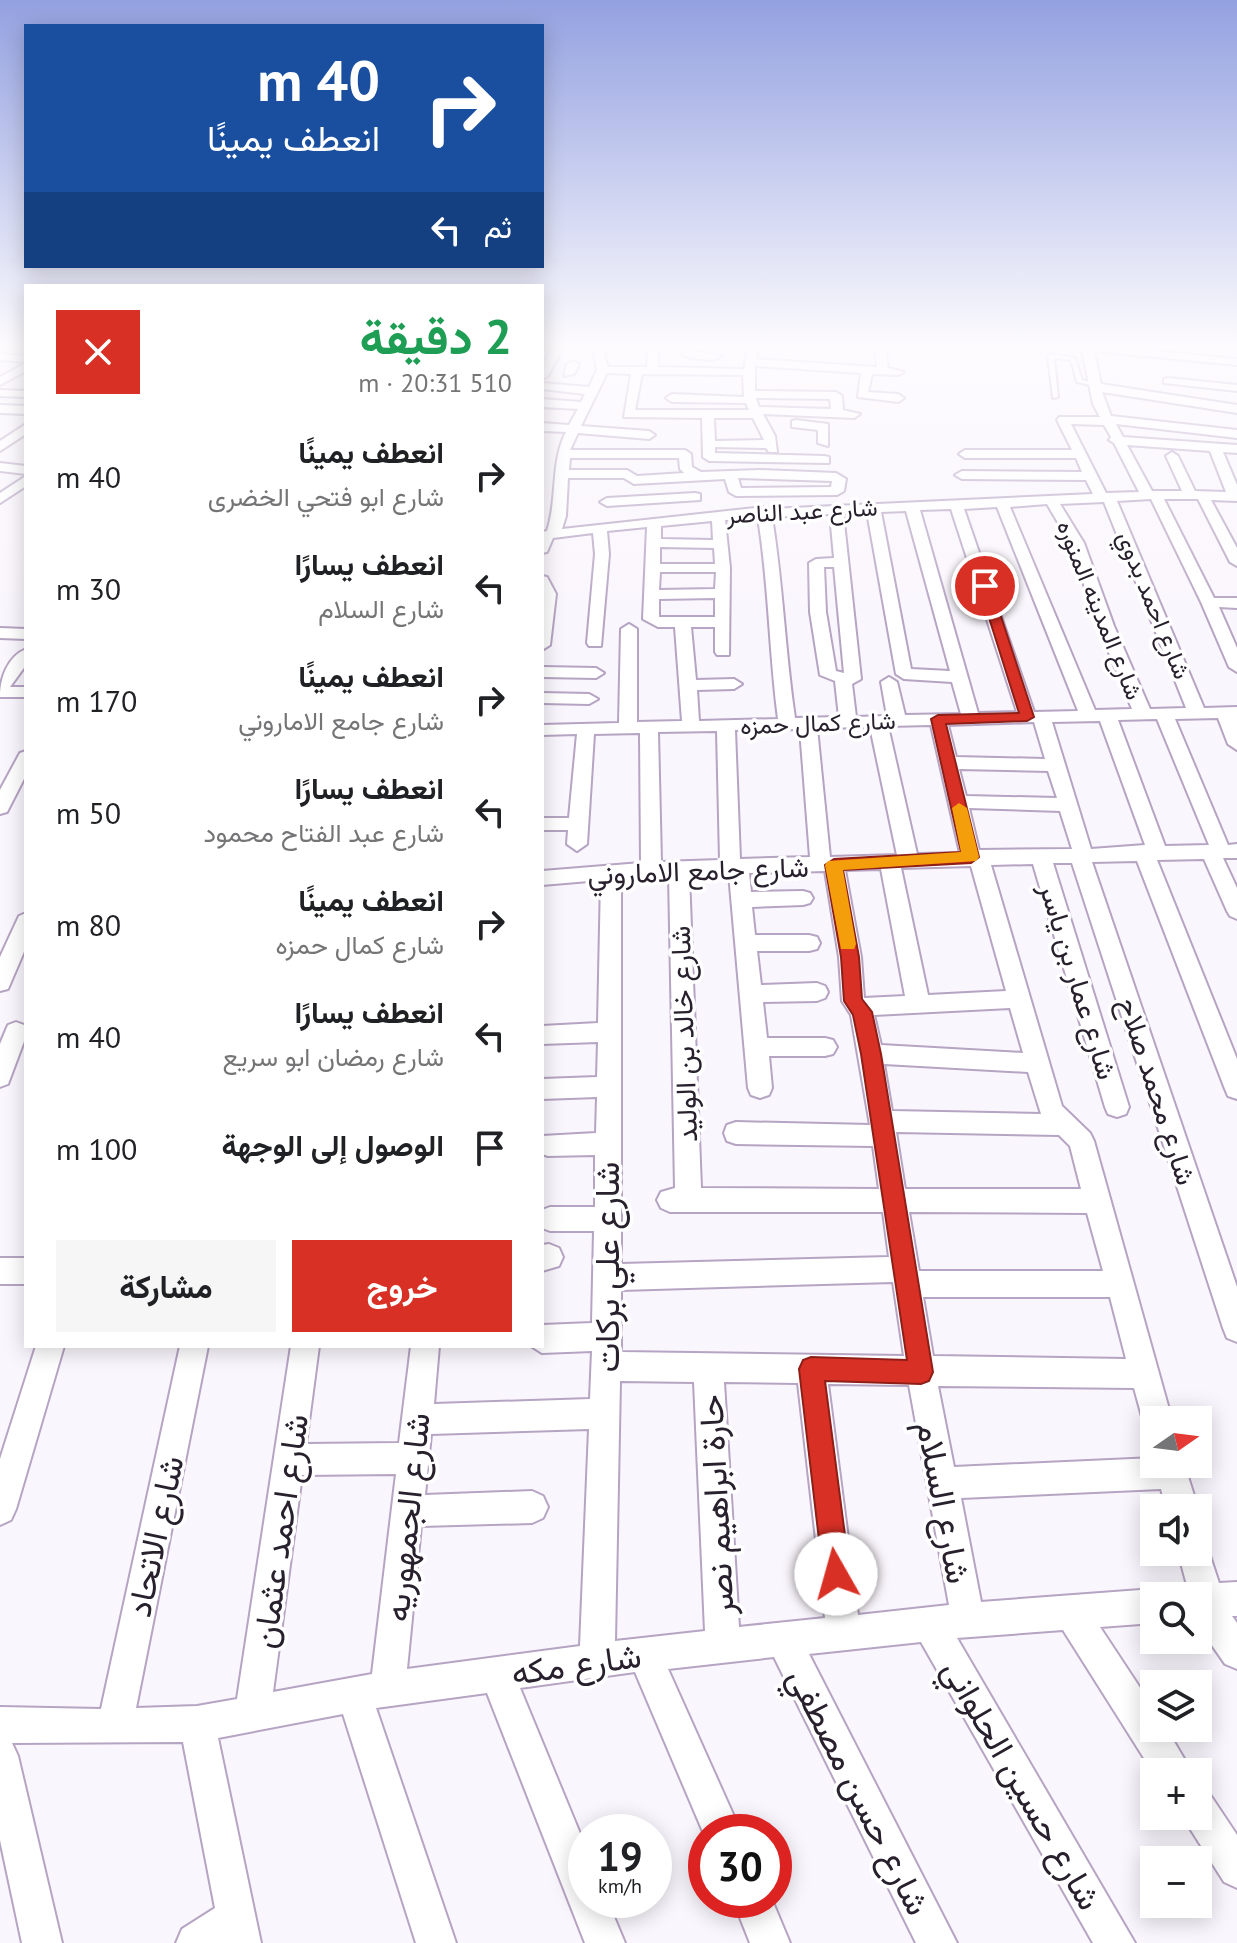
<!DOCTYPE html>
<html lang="ar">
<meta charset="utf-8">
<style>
:root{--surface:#fff;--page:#f6f6f6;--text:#202124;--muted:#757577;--accent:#d93025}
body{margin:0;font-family:"PT Sans",Vazirmatn,sans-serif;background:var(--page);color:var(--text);direction:rtl;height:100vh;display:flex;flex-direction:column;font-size:30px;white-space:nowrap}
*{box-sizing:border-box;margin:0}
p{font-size:26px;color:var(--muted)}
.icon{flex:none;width:44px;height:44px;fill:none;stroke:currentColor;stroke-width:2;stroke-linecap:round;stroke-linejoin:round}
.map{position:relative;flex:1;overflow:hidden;direction:ltr}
.side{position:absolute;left:24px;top:284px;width:520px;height:1064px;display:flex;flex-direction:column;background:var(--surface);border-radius:0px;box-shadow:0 4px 20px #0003;direction:rtl}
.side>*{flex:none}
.guide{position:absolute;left:24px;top:24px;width:520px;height:244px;border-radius:0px;box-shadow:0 4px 20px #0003;direction:rtl;background:#1a4fa0;color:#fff;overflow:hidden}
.needle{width:52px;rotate:76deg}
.tools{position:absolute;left:1140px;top:1406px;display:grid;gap:16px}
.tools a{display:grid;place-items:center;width:72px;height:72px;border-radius:0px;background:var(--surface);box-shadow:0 4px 20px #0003;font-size:40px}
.speed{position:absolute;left:568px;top:1814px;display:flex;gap:16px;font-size:40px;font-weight:700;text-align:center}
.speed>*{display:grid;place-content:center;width:104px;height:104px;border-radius:50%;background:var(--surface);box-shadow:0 4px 20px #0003;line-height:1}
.speed small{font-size:20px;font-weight:400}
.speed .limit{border:12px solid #d22;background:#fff;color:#111}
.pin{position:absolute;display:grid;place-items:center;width:68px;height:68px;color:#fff;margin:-34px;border:4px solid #fff;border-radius:50%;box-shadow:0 2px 8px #0007}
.me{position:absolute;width:88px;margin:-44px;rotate:353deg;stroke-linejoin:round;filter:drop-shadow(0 0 6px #0008)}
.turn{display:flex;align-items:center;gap:28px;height:168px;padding:0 32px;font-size:36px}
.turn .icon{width:104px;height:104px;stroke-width:2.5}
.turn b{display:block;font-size:56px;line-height:68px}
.then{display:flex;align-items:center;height:76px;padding:0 32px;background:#0003;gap:16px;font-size:30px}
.round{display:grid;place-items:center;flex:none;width:84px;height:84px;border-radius:0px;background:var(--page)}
.head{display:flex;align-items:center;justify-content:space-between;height:136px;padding:0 32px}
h1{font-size:48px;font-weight:700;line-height:60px;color:#1e9e55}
.cta{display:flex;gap:16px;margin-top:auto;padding:16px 32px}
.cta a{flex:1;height:92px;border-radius:0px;background:var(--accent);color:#fff;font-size:32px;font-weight:700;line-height:92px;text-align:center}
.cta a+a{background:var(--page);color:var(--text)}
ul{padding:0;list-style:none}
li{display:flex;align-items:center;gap:24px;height:112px;padding:0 32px}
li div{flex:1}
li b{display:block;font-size:30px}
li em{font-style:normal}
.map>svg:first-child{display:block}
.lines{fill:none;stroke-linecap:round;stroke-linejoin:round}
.service-casing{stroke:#b6a4c3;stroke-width:4}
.minor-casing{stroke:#b6a4c3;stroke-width:4}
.service{fill:#fff;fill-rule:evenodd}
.minor{fill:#fff;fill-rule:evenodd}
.route{fill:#d93025;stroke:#8d1f18;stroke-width:2}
.slow{fill:#f59e0b}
.labels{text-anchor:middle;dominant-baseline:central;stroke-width:7;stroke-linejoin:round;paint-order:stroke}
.far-street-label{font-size:24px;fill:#28212d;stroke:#fff}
.street-label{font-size:28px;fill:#28212d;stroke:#fff}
.near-street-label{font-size:34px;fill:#28212d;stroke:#fff}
</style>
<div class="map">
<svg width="1237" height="1943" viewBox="0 0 1237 1943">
<rect width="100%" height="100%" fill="#faf6fd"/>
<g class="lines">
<defs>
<path id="service" d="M1051,354L1075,358L1082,380L1098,384L1095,386L1077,382L1071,360L1054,358L1058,397L1053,398L1048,356Z"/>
<path id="minor" d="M554,346H564L548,376L542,379V366Z
M597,346H607L604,355L608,367H647L649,346H659L658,367L744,369L748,346H758L756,359L877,367L875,346H885L888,368L904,372L898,375L872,374L868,392L898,394L904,398L898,402L858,397L861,373L755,366V391L836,392L842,396L843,410L860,414L854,418L763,414L775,436L777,452H769L766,448L715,447V453L824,456L829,457V463L709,461L703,457L702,418L624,417L631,374L607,373L581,426L649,431L655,435L649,439L578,433L570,450H685L691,454L692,467L701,472L760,470L836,473L846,479L844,491L837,495L736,496L729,492L725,479L634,484L624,478H568L566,516L562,529L764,507L770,509L1093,494L1086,480L962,479L955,475L962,471L1082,472L1076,458H965L959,454L965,450H1072L1057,420L1059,417H1100L1093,404L1082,350L1068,346H1105L1237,359V365L1094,351L1101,384L1237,405V413L1102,392L1111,416L1237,430V438L1116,424L1123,437L1237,445V453L1223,452L1237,485V501L1211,500L1237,548V566L1230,562L1198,499H1164L1214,598H1237V608L1219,607L1237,648V672L1229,667L1201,602L1151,499L1117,501L1204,708L1237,707V750L1228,744L1218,718L1175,719L1228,845L1237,844V858H1223L1237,888V919L1230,916L1227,911L1204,859L1157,860L1237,1059V1099L1228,1096L1225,1089L1137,861L1092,862L1237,1287V1342L1227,1338L1223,1328L1072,863H1053L1129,1107L1126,1114L1117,1117L1108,1114L1105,1107L1033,864L991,865L1062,1106L1090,1133L1094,1141L1172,1420H1154V1434L1146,1431L1134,1388L938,1386L954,1467L1154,1458V1464H1184L1198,1508H1166L1161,1489L961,1498L981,1602L1154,1589L1167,1596H1154V1623L1100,1627L1154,1709V1728H1166L1192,1772L1154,1774L1063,1630L957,1638L1135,1943H1093L921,1642L809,1654L957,1943H916L774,1657L668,1669L741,1832H706V1839L635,1672L520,1688L586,1848V1900H607L625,1943H585L487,1693L376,1708L456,1943H416L343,1714L218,1738L261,1943H176L182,1929L215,1908L183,1742L12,1743L18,1756L62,1943H22L0,1840V1707L101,1709L180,1346H208L136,1708L197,1706L237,1699L291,1346H319L306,1444L399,1443L411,1346H439L434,1404L590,1399L592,1351L542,1353L531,1346H542V1325L592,1323L594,1231H550L542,1228V1210L550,1207H595V1155L548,1156L542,1154V1136L596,1133L597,1097L542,1099V1079L597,1077L598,1042L542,1044V1026L598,1023L601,880L542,885V871L641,863L640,733L594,734L587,844L577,851L567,844L568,830H542V818H569L577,734L542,735V725L619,723L621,629L629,624L637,629V722L682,721L675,627H658L643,619L647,527L607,531L609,554L601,646H589L587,643L595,554L593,533L553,538L547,552L542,553V532L547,531C558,498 550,463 566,432L542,431V423L569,425L578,409L542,407V399L581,402L585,394L542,389V383L589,387L597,370L594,355ZM642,374L743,375L744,397L672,394L666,398L672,402L746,403L749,410H635ZM756,398L830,399L831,409L759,407ZM714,418H753L764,440L715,441ZM1071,424L1104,425L1111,437L1109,440L1114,443L1139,492L1106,493ZM1127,445L1210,451L1226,492L1195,491L1178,456L1172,452L1166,456L1182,491H1152ZM570,458H679L680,469L684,473L637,476L627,470H569ZM738,478L832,481L831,487L741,488ZM1104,502L1186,708L1150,709L1114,626L1084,543L1060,504ZM1047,504L1070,543L1098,626L1132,709L1095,710L1010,507ZM997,507L1078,711L1034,712L964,509ZM951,509L1017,712L978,713L920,510ZM906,511L950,671L911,669L881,512ZM867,512L896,674L904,679L952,682L961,714L905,715L897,682L889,677L881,682L887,716L856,717L852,684L861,679L843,513ZM830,514L834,558L816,559L809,563L810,612L820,675L835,681L839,717L795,718C785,651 783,584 772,517ZM758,518C769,585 769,652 778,719L699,721L697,690L734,689L742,684L734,679L696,680L691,627H715V652L717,655H729L730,568L725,520ZM712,521L713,540L661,539V526ZM660,547L714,548L715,564H660ZM824,567H834L844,673L836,671L826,612ZM660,572H716L715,589L659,590ZM715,598V617H659V599ZM1157,719L1209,845L1165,846L1118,720ZM1100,721L1145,845L1091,849L1052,722ZM1034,722L1045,759L956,757L948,725ZM931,725L960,853L917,854L888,726ZM870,727L897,855L830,857L817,728ZM800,729L810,857L740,859L735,730ZM717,731L720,860L661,862L658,732ZM959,769L1048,771L1057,798L966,796ZM969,808L1060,811L1072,849L979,850ZM971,866L1006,991L928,995L901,868ZM881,869L905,996L864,998L861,957L845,870ZM825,871L839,957L842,1001L851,1015L870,1125L736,1122L727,1125L724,1133L727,1141L736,1144L873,1146L879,1189L701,1188L689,875L729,874L748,1088L751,1095L760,1098L769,1095L772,1088L769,1056H825L833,1054L837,1047L833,1040L825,1038H767L763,1002L817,1001L825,998L828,992L825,986L817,983L761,985L757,951H809L817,949L820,943L817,937L809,935H755L752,907L803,905L810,903L813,898L810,893L803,891L751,892L749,873ZM669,875L675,1188L661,1192L657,1200L661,1208L670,1212H883L889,1257L621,1264V878ZM1010,1008L1023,1053L881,1045L874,1015ZM884,1064L1028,1072L1041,1114L892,1111ZM896,1132L1059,1135L1070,1146L1081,1189H905ZM909,1212L1087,1213L1103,1271H919ZM893,1282L904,1356L621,1352V1290ZM923,1297H1110L1126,1359L933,1356ZM620,1381L694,1382L705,1631L615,1641ZM724,1382L798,1383L825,1618L739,1627ZM828,1384L909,1385L949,1605L858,1615ZM589,1429L580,1646L407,1669L421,1526L532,1523L543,1518L548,1507L543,1496L532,1491L425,1495L431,1434ZM396,1474L372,1674L273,1692L302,1475Z
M681,346H691L692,351L722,356C713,362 690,360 682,354Z
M0,354L26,356V362L0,360Z
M573,361L579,364L574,374L564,376L567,364Z
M26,363V371L0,385V377Z
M1168,378L1237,385V391L1164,383V379Z
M0,390L26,391V397L0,396Z
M0,405L26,406V414L0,413Z
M796,420L828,424V446L818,443V430L792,427V421Z
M26,424V434L0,451V441Z
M0,463L26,466V474L0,471Z
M26,476V486L0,503V493Z
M695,493L700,494V500L607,506L600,502L607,498Z
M542,576L547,577L556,594L550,645L542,650Z
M0,628L26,629V639L0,638Z
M26,649V665L10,687H26V697H0C0,679 7,657 26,649Z
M542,667L596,668L604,673L596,678L542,677Z
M542,693L589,694L598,699L589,704L542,703Z
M26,751V775L7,812L0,814V790L20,753Z
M26,913V947L8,989L0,991V957L19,916Z
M16,1022L24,1025L26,1036L8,1084L0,1087V1044L8,1025Z
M549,1244L559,1248L563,1257L559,1266L542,1271V1245Z
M0,1258H26V1284H0Z
M36,1346H64L16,1509L11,1520L0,1525V1459Z
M1198,1537L1205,1541L1219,1583L1237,1582V1616H1232L1237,1623V1669L1225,1664L1198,1625V1596H1183L1188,1589L1178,1552H1198Z
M1198,1790L1211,1796L1237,1835V1888L1224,1882L1182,1816H1198Z
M733,1900H772L790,1943H750Z"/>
</defs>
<use href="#service" class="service-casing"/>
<use href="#minor" class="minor-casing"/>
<use href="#service" class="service"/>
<use href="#minor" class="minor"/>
</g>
<linearGradient id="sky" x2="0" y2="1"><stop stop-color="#93a1e0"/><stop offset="0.56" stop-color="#fdfbfe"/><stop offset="1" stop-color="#fdfbfe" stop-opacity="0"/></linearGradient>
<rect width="1237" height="618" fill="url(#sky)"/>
<path class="route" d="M981,583L991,586L1034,717L1027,721L946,724L979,857L971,863L843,870L859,957L862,999L872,1012L881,1054L933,1372L929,1381L921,1384L825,1381L850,1574L846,1584L836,1588L827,1584L823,1574L799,1369L803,1360L811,1357L907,1360L861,1054L853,1015L844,1001L841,957L825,865L834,859L961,852L931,719L938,715L1019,713L979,586Z"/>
<path class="slow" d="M959,803L967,808L979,857L976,861L843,870L856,944L854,949H841L825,865L828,861L961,852L952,808Z"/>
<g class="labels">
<g class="far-street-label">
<text transform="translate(802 511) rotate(-3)">شارع عبد الناصر</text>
<text transform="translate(1154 605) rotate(68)">شارع احمد بدوي</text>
<text transform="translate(1100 610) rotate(68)">شارع المدينه المنوره</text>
<text transform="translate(818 723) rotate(-2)">شارع كمال حمزه</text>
</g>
<g class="street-label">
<text transform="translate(698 870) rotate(-2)">شارع جامع الاماروني</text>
<text transform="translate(1079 981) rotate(73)">شارع عمار بن ياسر</text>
<text transform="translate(683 1034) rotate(-92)">شارع خالد بن الوليد</text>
<text transform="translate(1158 1091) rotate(72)">شارع محمد صلاح</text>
</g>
<g class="near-street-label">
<text transform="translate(606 1267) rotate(-90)">شارع علي بركات</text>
<text transform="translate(945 1502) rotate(79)">شارع السلام</text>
<text transform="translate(715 1505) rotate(-93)">حارة ابراهيم نصر</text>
<text transform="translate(406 1517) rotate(-84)">شارع الجمهوريه</text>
<text transform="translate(279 1531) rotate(-82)">شارع احمد عثمان</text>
<text transform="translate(154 1536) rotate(-78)">شارع الاتحاد</text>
<text transform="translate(576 1663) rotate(-8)">شارع مكه</text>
<text transform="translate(1023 1784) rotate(60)">شارع حسين الحلواني</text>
<text transform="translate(860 1791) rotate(63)">شارع حسن مصطفي</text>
</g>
</g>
</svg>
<div class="tools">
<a><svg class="needle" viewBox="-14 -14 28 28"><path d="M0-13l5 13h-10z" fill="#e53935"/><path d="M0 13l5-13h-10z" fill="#757577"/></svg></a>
<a><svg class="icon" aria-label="sound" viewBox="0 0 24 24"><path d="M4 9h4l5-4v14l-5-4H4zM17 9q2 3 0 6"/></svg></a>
<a><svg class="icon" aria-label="search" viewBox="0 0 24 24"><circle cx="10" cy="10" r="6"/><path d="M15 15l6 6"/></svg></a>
<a><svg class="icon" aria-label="layers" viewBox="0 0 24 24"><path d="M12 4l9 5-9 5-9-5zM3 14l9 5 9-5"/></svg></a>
<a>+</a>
<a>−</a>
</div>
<div class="speed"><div>19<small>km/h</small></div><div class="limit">30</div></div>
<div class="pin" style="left:985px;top:586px;background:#d93025"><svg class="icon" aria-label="arrive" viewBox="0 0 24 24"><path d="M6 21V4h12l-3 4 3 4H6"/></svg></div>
<svg class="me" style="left:836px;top:1574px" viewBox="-20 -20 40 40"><circle r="19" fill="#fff"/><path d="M0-13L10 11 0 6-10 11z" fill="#d93025"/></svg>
<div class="guide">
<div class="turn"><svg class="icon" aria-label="right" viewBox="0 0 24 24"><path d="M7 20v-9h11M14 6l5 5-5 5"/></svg><div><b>40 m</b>انعطف يمينًا</div></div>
<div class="then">ثم<svg class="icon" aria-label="left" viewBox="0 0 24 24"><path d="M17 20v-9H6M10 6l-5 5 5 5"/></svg></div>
</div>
<section class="side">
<div class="head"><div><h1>2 دقيقة</h1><p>510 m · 20:31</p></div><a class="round" style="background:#d93025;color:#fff"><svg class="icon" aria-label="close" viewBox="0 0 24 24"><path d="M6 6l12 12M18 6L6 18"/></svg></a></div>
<ul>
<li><svg class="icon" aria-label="right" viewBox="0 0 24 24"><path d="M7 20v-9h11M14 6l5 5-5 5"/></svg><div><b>انعطف يمينًا</b><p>شارع ابو فتحي الخضرى</p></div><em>40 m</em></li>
<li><svg class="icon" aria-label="left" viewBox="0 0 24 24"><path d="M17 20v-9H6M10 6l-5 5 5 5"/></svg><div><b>انعطف يسارًا</b><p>شارع السلام</p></div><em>30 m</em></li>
<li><svg class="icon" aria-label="right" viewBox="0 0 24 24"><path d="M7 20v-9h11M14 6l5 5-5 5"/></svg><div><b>انعطف يمينًا</b><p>شارع جامع الاماروني</p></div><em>170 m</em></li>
<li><svg class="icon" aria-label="left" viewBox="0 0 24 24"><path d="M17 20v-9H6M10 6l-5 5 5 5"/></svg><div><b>انعطف يسارًا</b><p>شارع عبد الفتاح محمود</p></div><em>50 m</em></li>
<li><svg class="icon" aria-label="right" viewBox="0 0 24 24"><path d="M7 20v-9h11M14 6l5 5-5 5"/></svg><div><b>انعطف يمينًا</b><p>شارع كمال حمزه</p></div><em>80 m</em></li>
<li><svg class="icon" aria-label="left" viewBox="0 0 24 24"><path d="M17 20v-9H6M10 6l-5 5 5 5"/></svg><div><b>انعطف يسارًا</b><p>شارع رمضان ابو سريع</p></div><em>40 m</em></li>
<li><svg class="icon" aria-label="arrive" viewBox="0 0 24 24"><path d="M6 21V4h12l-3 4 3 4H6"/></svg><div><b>الوصول إلى الوجهة</b></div><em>100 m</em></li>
</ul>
<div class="cta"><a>خروج</a><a>مشاركة</a></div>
</section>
</div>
